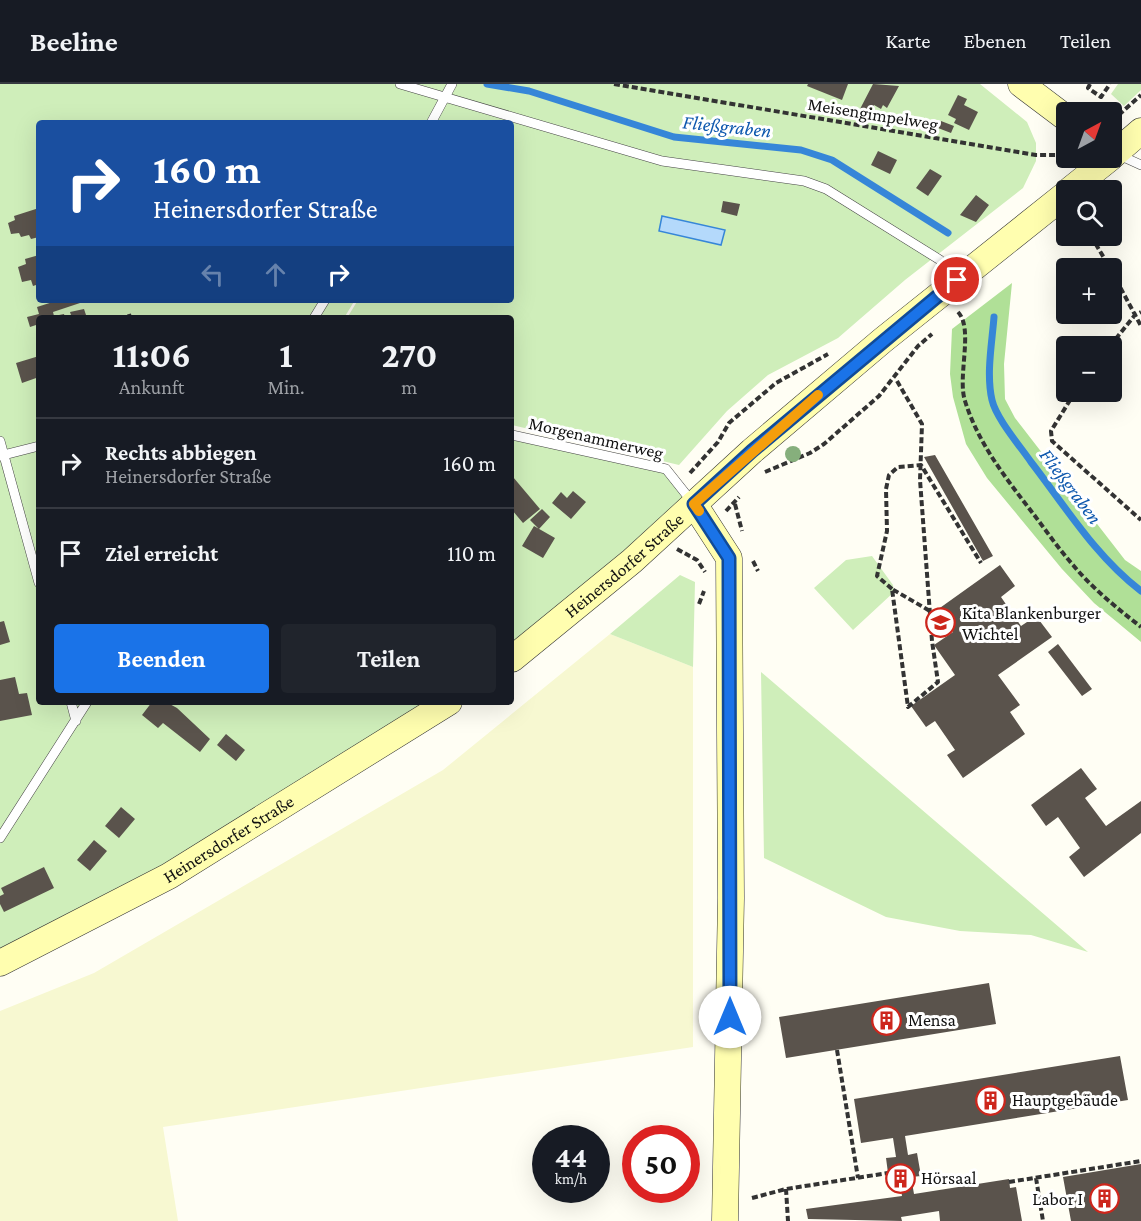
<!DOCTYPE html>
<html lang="de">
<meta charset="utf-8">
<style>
:root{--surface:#171b24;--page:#20242c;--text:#f1f3f6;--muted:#9ea1a6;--line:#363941;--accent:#1a73e8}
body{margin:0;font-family:"Crimson Pro",serif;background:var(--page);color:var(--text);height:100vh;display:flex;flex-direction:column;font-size:22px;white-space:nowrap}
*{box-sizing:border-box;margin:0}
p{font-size:20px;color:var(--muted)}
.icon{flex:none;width:33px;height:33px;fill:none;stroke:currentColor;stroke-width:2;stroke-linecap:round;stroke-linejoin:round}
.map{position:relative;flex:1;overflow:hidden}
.details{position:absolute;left:36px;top:231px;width:478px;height:390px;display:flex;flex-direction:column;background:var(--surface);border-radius:6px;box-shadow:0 6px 24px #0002}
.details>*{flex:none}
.banner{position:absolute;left:36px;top:36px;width:478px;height:183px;border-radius:6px;box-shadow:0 6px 24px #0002;background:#1a4fa0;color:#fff;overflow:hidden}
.needle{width:39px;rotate:41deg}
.fabs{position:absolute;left:1056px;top:18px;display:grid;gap:12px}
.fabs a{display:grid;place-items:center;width:66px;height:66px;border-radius:6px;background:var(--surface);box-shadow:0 6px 24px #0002;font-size:30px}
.speed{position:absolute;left:532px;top:1041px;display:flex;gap:12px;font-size:30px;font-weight:700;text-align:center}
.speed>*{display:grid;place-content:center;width:78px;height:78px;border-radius:50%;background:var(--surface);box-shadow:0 6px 24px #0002;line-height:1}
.speed small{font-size:15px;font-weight:400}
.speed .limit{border:9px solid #d22;background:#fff;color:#111}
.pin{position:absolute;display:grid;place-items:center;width:51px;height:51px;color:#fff;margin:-26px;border:3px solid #fff;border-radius:50%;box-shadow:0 2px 6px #0007}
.me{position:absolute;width:66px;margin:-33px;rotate:0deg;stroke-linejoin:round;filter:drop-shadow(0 0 4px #0008)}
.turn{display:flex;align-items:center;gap:21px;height:126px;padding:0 18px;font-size:27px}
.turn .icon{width:78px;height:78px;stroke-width:2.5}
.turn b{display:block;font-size:42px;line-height:51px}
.lanes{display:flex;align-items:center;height:57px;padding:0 18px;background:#0003;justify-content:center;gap:30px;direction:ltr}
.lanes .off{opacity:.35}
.eta{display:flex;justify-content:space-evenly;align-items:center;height:102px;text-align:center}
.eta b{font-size:36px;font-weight:700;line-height:42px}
.cta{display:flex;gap:12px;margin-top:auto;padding:12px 18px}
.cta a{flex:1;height:69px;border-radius:6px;background:var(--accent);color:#fff;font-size:24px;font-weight:700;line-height:69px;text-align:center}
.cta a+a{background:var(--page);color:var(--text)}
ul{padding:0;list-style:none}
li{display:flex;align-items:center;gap:18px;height:90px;padding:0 18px;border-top:2px solid var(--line)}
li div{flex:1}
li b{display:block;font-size:22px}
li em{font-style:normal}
header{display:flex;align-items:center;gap:36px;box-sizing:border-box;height:84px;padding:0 30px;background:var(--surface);border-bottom:2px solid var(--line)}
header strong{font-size:28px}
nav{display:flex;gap:33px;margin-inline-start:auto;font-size:21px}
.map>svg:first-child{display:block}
.farmland{fill:#f7f8d1}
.green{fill:#cfeeba;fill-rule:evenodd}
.forest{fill:#b0e097}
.water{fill:#b4d9fb;stroke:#3686d8;stroke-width:1.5}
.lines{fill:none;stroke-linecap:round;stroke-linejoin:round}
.stream{stroke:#3686d8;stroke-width:7}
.building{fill:#5a534c}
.service-casing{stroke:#444;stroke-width:10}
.secondary-casing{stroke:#333;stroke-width:27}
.path{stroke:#333;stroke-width:4;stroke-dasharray:6 3;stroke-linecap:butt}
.service{stroke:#fff;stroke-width:9}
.secondary{stroke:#fffeaf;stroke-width:26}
.tree{fill:#86af7c}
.route-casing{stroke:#114b97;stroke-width:15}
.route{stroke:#1a73e8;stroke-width:10}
.slow{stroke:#f59e0b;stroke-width:10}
.labels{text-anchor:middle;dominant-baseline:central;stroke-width:6;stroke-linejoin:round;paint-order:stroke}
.street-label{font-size:18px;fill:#111;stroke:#fff}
.poi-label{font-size:18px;fill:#111;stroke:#fff;text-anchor:start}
.water-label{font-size:20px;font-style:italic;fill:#0e58ae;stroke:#fff}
</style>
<header>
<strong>Beeline</strong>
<nav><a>Karte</a><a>Ebenen</a><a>Teilen</a></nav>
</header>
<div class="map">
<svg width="1141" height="1137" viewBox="0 0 1141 1137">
<rect width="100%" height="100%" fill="#fffef4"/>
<path class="farmland" d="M610,550L693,583V963L163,1043L178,1137H0V927L94,889L443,686Z"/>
<path class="green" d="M0,0H980L1027,38L1036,59V77L1023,104L905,196L838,254L768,291L727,327L679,381L512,341V234H347L358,216H512V39H39V216H355L344,234H39V618H449L0,879ZM663,132L724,146H725L659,147Z
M1118,0H1141V6L1124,22L1111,10Z
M512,351L666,385L694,420L512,575Z
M872,472L893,501L894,508L853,546L814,504L846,476Z
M680,491L695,498L693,583L610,550Z
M761,588L1088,868L1031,851L960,847L886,833L764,774Z"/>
<path class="forest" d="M1012,199L1004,280L1005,315L1015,334L1125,476L1141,487V558L1094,519L1062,485L987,394L966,360L953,313L950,290L952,245Z"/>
<path class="water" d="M662,132L725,146L721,161L659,147Z"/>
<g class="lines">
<path class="stream" d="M487,0L529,7L674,53L801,66L832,76L948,149
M994,233C992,259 986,290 992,316C996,334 1020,362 1031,378C1065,422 1096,473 1141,507"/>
</g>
<path class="building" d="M808,0H848L842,16L807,2Z
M873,0L899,2L887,24L883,21L881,25L874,21L869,30L860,25Z
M958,11L967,15L964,21L978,28L969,46L954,39L956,35L948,31Z
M941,37L954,42L951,49L938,44Z
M878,67L897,76L890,90L871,81Z
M930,85L942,92L928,112L916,104Z
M976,111L989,121L976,138L960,131Z
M723,117L740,120L737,132L721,128Z
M39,124V153L31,155L29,151L21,153L19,149L11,150L8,139L15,136L14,132Z
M39,171V200L33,202L31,196L22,198L18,183L26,180L25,175Z
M59,216H79L80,219L53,228L54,232L64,230L65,234H39V240L30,243L27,233L39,230L37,223Z
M84,225L87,234H72L70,228Z
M39,272V293L22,299L16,279Z
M935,371L993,472L983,477L924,373Z
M513,393L540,425L523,439L512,426Z
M573,407L586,418L571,435L552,419L561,408L567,414Z
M542,425L550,433L539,445L530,436Z
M534,442L555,454L543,474L522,462Z
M1000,481L1015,502L1001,513L1021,542L1036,532L1052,553L998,591L1020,621L1010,628L1025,650L963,694L947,671L955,666L935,637L926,643L911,622L955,591L934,561L953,548L937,526Z
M4,537L10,558L0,561V538Z
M1058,560L1092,605L1082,612L1048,568Z
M15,593L19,610L27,609L32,631L0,637V596Z
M152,618H166L177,624L210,655L200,668L163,639L158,644L142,631Z
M226,650L245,666L236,677L217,661Z
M1081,684L1097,705L1085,714L1106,742L1141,717V749L1084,793L1069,773L1080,764L1058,733L1046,742L1031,721Z
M121,723L135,735L119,754L105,742Z
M94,756L107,767L90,787L77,776Z
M44,783L54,804L4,828L0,820V812L4,810L1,804Z
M989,899L996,940L786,974L779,933Z
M1120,972L1128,1016L905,1052L908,1071L917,1069L921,1092L911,1093L914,1110L1009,1095L1010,1104L1016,1103L1022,1137H940L939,1127L901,1133L902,1137L808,1135L806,1125L902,1112L899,1095L889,1097L888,1089L886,1074L896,1073L893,1054L861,1059L854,1015Z
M1141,1080V1137H1071L1063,1093Z"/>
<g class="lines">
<defs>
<path id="service" d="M400,0L662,77L804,97L826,105L940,176L957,195
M431,39L452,0
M1119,71L1141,81
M314,234L325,216
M512,351L666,385L693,419
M0,357L39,499
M0,372L39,362
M71,618L76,637
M0,754L87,618"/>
<g id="secondary">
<path d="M1021,0L1066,34"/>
<path d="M1112,72L1141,47"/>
<path d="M1070,106L1110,74"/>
<path d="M694,420L729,474L731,814L725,1137"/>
<path id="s1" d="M512,575L632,477L752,367L883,256L1066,110"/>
<path id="s2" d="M0,879L169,792L449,618"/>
</g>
</defs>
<use href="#service" class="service-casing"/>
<use href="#secondary" class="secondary-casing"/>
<path class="path" d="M614,0L1036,71H1057
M1090,0L1088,4L1101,13L1110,0
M1112,37L1141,11
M1091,152L1110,184
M1112,188L1141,242
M958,228C974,245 957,292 965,317C978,358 1002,389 1028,423C1043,442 1057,463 1073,481C1093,505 1117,524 1141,543
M129,230L130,234
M1110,262L1135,231L1141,228
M897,297L922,340L920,396L932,557L938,598L908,623L892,505L930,527
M1075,308L1051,347L1052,357L1141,436
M765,388L810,369L824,360L879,312L918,262L932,250
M690,389L718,358L729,339L776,299L828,270
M735,420L742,447
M726,427L739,413
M677,465L697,476L705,488
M753,477L758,487
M892,505L877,492L887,447L886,405L889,391L898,383L921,381L981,479
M699,520L704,507
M837,966L858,1094
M1036,1094L1043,1137
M1009,1098L1141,1077
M786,1105L788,1137
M752,1114L786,1105L888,1089"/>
<use href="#service" class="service"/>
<use href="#secondary" class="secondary"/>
</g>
<circle class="tree" cx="793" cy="370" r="8"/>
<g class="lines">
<defs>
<path id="route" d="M730,933L729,474L694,420L752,367L957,196"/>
</defs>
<use href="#route" class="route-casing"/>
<use href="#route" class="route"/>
<path class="slow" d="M699,427L694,420L818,311"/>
</g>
<defs>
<symbol id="school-ring" viewBox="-11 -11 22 22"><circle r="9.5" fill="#fff" stroke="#cd261c" stroke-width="1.5"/><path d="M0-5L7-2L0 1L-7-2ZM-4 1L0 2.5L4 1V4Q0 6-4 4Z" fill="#cd261c"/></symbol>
<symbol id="building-ring" viewBox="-11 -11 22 22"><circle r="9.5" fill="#fff" stroke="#cd261c" stroke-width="1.5"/><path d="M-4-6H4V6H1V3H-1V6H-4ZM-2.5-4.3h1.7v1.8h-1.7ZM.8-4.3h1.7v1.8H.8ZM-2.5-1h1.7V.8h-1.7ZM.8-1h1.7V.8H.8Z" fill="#cd261c"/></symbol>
</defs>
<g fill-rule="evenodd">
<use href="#school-ring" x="924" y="522" width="33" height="33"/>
<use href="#building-ring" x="870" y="920" width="33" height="33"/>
<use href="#building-ring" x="974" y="1000" width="33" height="33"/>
<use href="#building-ring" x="884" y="1078" width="33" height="33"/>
<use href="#building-ring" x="1088" y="1098" width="33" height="33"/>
</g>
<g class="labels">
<g class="street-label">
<text transform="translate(873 30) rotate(9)">Meisengimpelweg</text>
<text transform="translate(596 354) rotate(13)">Morgenammerweg</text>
<text stroke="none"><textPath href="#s1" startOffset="146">Heinersdorfer Straße</textPath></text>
<text stroke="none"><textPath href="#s2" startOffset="260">Heinersdorfer Straße</textPath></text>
</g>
<g class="poi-label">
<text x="962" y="529">Kita Blankenburger<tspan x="962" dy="21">Wichtel</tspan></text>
<text x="908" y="936">Mensa</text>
<text x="1012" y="1016">Hauptgebäude</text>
<text x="921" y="1094">Hörsaal</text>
<text x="1083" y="1115" text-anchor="end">Labor I</text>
</g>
<g class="water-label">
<text transform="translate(727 42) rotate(6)">Fließgraben</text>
<text transform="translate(1071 402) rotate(53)">Fließgraben</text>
</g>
</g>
</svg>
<div class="fabs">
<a><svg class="needle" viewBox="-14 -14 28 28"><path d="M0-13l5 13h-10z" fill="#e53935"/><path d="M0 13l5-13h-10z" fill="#9ea1a6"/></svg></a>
<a><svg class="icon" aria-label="search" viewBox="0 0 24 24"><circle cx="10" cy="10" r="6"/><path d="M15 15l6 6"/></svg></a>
<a>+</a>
<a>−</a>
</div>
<div class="speed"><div>44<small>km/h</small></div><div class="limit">50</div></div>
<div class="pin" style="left:957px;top:196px;background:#d93025"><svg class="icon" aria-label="arrive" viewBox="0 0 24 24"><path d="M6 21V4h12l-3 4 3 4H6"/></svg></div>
<svg class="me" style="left:730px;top:933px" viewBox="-20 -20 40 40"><circle r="19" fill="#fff"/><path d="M0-13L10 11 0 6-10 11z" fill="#1a73e8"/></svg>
<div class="banner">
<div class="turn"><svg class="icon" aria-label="right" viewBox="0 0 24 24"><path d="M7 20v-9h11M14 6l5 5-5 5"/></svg><div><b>160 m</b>Heinersdorfer Straße</div></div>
<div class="lanes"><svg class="icon off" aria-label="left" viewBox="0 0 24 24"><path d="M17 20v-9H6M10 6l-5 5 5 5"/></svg><svg class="icon off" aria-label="ahead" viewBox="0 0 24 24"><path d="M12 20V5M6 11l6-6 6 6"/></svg><svg class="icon" aria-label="right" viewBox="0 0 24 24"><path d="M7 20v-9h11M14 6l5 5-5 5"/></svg></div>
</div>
<section class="details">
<div class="eta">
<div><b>11:06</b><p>Ankunft</p></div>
<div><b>1</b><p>Min.</p></div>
<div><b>270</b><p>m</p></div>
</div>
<ul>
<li><svg class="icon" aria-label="right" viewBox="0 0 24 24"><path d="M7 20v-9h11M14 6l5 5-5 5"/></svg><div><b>Rechts abbiegen</b><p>Heinersdorfer Straße</p></div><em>160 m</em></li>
<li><svg class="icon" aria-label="arrive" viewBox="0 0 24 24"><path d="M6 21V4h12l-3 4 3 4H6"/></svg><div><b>Ziel erreicht</b></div><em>110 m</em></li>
</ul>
<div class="cta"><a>Beenden</a><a>Teilen</a></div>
</section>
</div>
